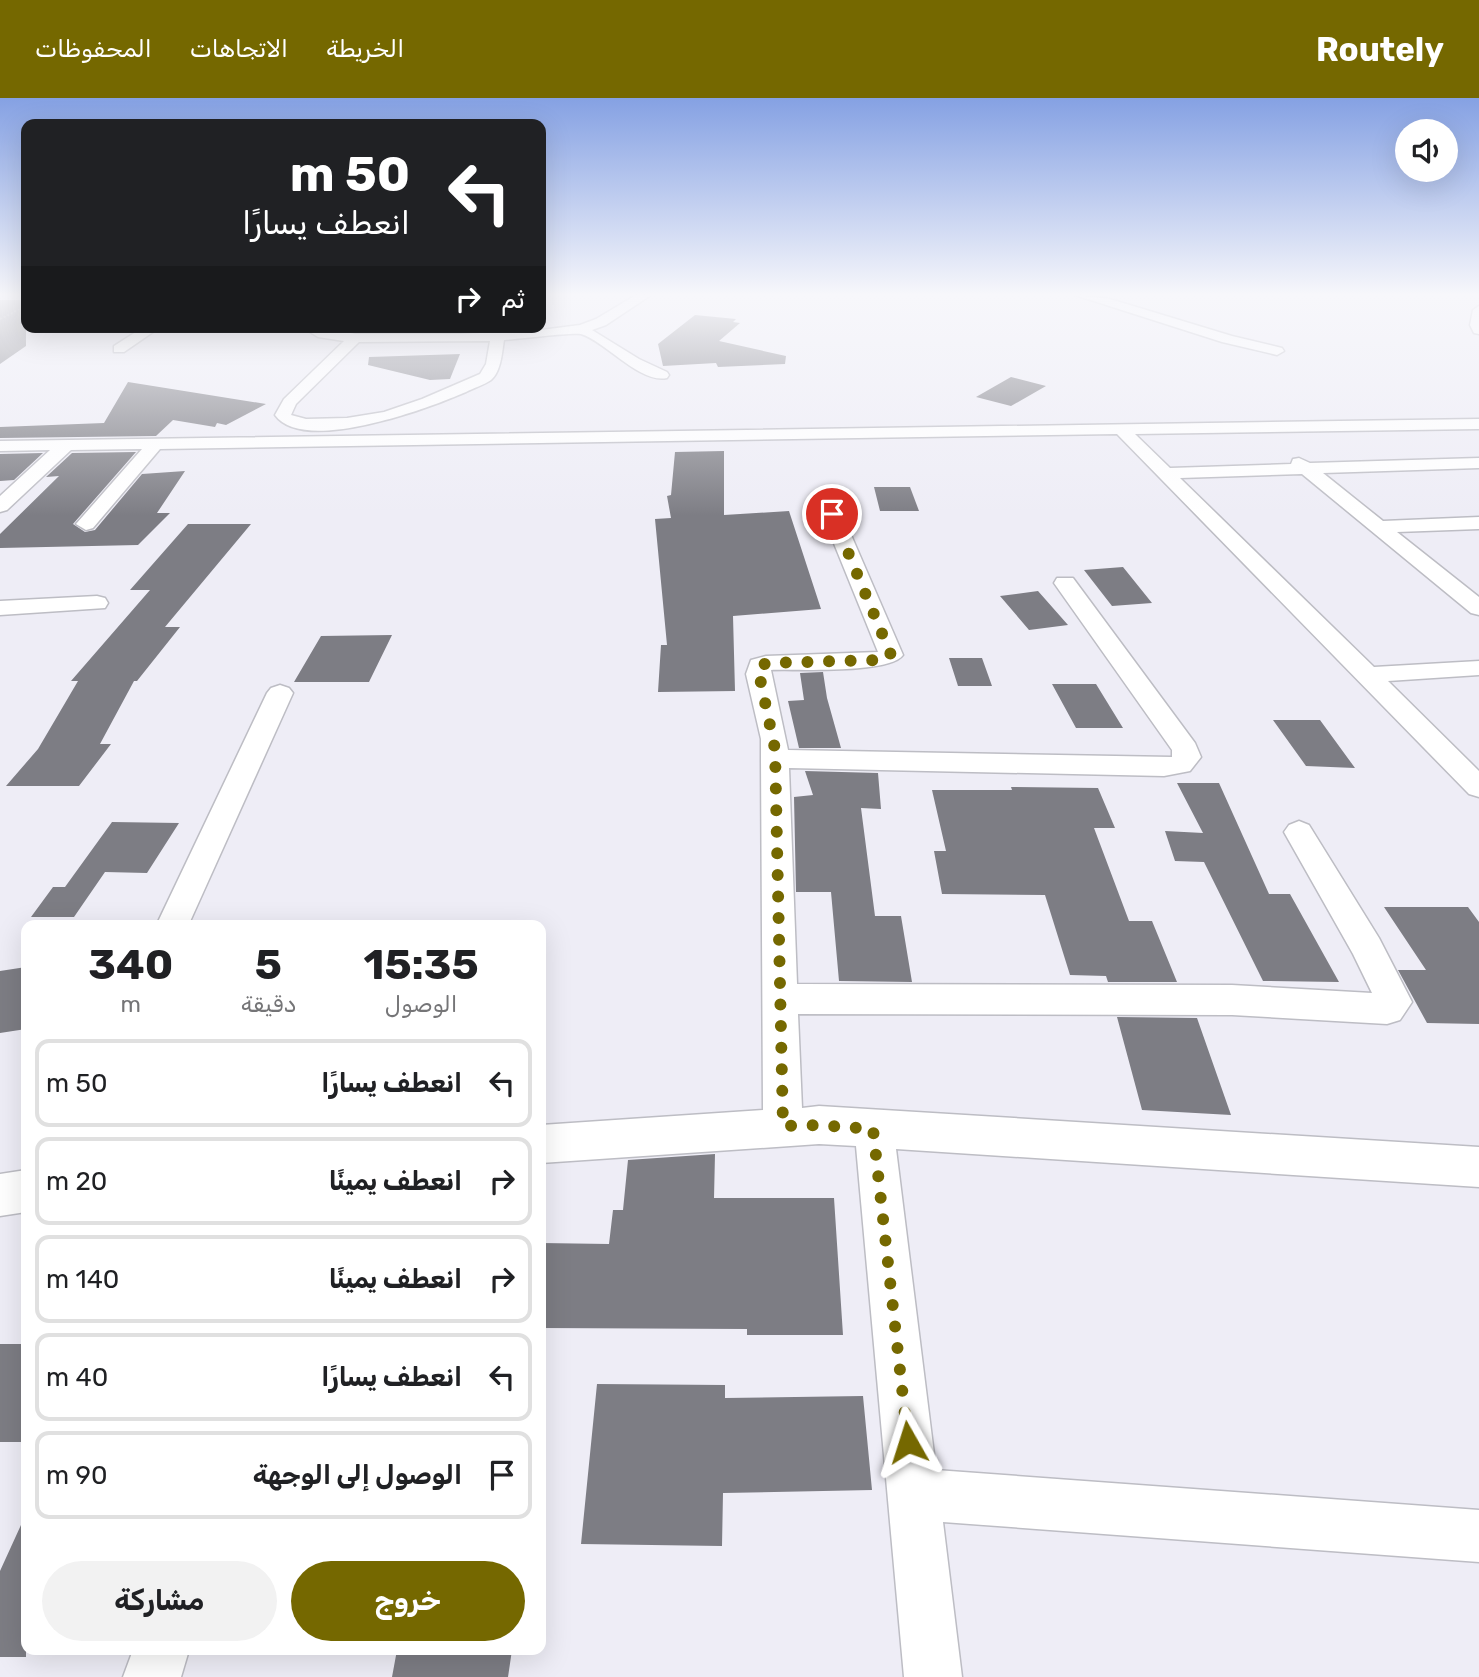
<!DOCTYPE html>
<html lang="ar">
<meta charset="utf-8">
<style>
:root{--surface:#fff;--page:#f2f2f2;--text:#202124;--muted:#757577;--line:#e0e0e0;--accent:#756800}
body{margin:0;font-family:Rubik,Vazirmatn,sans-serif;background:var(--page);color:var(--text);direction:rtl;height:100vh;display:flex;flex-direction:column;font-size:26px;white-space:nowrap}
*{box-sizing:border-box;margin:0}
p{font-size:23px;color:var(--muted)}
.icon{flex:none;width:38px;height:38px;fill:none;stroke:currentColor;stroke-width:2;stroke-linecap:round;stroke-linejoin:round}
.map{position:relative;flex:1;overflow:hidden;direction:ltr}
.drawer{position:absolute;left:21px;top:822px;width:525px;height:735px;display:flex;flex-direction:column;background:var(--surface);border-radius:14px;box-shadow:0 7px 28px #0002;direction:rtl}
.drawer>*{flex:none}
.banner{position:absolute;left:21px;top:21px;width:525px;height:214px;border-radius:14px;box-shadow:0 7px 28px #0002;direction:rtl;background:#202124;color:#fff;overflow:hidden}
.tools{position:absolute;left:1395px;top:21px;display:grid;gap:14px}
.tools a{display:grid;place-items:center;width:63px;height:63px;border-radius:50%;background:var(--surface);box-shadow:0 7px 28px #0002;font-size:35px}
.pin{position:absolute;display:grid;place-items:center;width:60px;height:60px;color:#fff;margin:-30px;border:4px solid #fff;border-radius:50%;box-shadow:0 2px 7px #0007}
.me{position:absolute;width:77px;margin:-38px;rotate:354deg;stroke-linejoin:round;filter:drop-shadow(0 0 5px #0008)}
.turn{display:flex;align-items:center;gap:24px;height:147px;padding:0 21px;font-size:32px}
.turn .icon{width:91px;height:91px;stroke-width:2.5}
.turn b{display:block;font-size:49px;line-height:60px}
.then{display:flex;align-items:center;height:66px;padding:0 21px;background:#0003;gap:14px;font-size:26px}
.eta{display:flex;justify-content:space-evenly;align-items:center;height:119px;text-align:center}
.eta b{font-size:42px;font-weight:700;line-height:49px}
.primary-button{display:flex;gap:14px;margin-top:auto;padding:14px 21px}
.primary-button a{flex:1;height:80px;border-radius:42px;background:var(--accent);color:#fff;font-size:28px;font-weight:700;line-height:80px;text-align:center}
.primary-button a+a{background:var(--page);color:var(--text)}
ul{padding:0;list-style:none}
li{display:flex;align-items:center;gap:21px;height:88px;margin:0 14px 10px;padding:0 7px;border:4px solid var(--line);border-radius:14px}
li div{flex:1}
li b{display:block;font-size:26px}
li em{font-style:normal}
header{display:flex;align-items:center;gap:42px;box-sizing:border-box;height:98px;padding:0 35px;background:var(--accent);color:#fff}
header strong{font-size:33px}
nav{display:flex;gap:38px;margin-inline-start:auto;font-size:24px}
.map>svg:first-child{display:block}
.building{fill:#7d7d84}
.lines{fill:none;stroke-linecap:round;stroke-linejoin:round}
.minor-casing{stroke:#bdbdc4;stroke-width:3}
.path{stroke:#97979d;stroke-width:2;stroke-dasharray:2 2;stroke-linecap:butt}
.minor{fill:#fff;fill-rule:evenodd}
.route{stroke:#756800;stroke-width:12;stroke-dasharray:0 21.6}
</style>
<header>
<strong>Routely</strong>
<nav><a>الخريطة</a><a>الاتجاهات</a><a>المحفوظات</a></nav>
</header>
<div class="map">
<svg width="1479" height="1579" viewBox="0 0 1479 1579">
<rect width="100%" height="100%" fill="#eeedf6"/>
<path class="building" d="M0,202H26V248L0,266Z
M695,217L736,221L733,224L740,225L719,243L786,258L785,266L718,269L716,265L663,268L658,246Z
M460,256L450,281L430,282L368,267L369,259Z
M1011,279L1046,288L1011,308L976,299Z
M128,284L266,306L226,327L217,325L215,329L173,322L156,338L0,340V329L104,325Z
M724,353V417L789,413L821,511L733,518L735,593L658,594L661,547H667L655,421L671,420L667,398L671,397L675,354Z
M136,354L73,426L85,434L95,432L142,376L185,373L157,415H170L138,447L0,450V436L59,378L46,379L72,355Z
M43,355L14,382L0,383V356Z
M874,389H910L919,413H880Z
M188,426H251L165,529H180L137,583H134L100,646H111L79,688H6L38,651L78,583H71L150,492H130Z
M1123,469L1152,505L1112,508L1084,472Z
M1038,493L1068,527L1029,532L1000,498Z
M392,537L369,584H294L321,538Z
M949,560H982L992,588H958Z
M823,574L827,600L841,650H799L788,603L804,602L800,575Z
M1052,586H1096L1123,630H1076Z
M1273,622H1320L1355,670L1306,668Z
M805,673L878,675L881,711L861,710L875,818H901L912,884L839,883L831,794H796L794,699L813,697Z
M1177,685H1219L1269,796H1290L1339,884L1263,883L1204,764L1175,763L1165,733L1203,735Z
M1011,689L1098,690L1115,730H1094L1129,823H1152L1177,884H1108L1106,878L1070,877L1045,797L942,796L934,753H946L932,692H1012Z
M112,724L179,725L147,775L105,774L74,819H31L53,789H65Z
M1384,809H1468L1479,824V926L1427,925L1398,872H1426Z
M26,869V931L0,935V873Z
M1117,919L1197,920L1231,1017L1142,1012Z
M715,1056L714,1100H834L843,1237H747V1231L541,1230V1145L609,1146L613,1112H623L628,1062Z
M0,1246H26V1344H0Z
M597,1286L725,1287V1300L863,1298L872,1392L723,1395L722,1448L581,1446Z
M26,1416V1559H0V1473Z
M397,1552H512L508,1579H392Z"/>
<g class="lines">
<defs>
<path id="minor" d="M636,197H651L606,227L592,232L639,261L667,274L669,277L667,280C640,286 605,243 581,236C574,234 516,241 504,242C502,254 501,274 491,282C484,287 473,290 466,294C429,310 304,357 275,317L284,301L344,243L318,239L302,229H319L355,236H461L541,232L580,227L596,221ZM490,243L486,266L480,276L422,301L384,314L347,320L306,321L291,317L296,306L359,244Z
M1075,197L1110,201L1232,238L1282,250L1284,253L1277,257L1222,244Z
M1479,208V236L1474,235L1470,227L1473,212Z
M139,229H153V234L124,254H114V248L139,232Z
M1479,321V331L1135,336L1170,370L1291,366L1293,361L1299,360L1310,365L1479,360V370L1323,375L1383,423L1479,419V431L1397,434L1479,499V517L1471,515L1302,376L1180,380L1374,569L1479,563V577L1388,583L1479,673V699L1469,696L1117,336L160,351L93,430L86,432L76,426L142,351L71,352L7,412L0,414V398L50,352L0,353V343Z
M832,410L842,416L903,557C890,576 797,571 771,572L788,652L1172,659V652L1054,485L1057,480H1073L1195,645L1201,659L1190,673L1164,678L789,670L797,886L1232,887L1372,895L1353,856L1284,734L1289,727L1299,723L1309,727L1379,840L1412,904L1400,922L1387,926L1232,917L798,916L802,1010L819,1008L1479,1049V1089L896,1051L936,1372L1479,1412V1464L943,1424L962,1579H904L856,1048L819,1046L541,1065V1027L763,1012L761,661V641L746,576L751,562L766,558L878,554L822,416Z
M97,498L105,500L108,505L105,510L0,517V503Z
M280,587L289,590L293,595L188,828H156L267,595L271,590Z
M26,1072V1114L0,1118V1076Z
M133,1552H189L181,1579H123Z"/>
</defs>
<use href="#minor" class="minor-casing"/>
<path class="path" d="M0,221L26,208"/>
<use href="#minor" class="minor"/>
</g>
<linearGradient id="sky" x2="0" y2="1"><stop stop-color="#85a1e3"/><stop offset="0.47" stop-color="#f7f7fb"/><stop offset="1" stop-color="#f7f7fb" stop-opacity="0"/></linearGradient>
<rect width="1479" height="418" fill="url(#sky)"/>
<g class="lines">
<path class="route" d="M832,416L891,557L881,562L766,565L758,571L775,651L783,1028L818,1027L873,1031L908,1344"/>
</g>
</svg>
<div class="tools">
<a><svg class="icon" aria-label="sound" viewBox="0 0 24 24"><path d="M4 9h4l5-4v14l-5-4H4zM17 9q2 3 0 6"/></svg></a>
</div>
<div class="pin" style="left:832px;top:416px;background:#d93025"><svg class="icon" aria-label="arrive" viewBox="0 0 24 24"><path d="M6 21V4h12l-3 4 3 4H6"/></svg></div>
<svg class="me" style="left:908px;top:1344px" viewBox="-20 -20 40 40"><path d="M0-17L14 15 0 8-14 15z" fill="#756800" stroke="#fff" stroke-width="4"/></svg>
<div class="banner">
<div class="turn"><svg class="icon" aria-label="left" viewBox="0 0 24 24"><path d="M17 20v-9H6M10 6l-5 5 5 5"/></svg><div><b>50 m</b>انعطف يسارًا</div></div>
<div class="then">ثم<svg class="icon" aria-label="right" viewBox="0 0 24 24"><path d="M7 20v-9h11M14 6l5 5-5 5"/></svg></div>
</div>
<section class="drawer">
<div class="eta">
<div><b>15:35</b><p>الوصول</p></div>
<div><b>5</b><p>دقيقة</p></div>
<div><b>340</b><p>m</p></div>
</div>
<ul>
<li><svg class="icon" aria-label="left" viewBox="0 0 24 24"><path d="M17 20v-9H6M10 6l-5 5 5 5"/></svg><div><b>انعطف يسارًا</b></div><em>50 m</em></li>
<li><svg class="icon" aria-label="right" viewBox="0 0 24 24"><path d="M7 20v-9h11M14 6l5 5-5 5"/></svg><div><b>انعطف يمينًا</b></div><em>20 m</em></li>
<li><svg class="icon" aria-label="right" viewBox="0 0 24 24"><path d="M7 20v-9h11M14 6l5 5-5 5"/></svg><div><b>انعطف يمينًا</b></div><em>140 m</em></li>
<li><svg class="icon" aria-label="left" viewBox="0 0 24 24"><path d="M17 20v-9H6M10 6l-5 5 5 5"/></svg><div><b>انعطف يسارًا</b></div><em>40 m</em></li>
<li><svg class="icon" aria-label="arrive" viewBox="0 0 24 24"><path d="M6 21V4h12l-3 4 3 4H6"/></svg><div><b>الوصول إلى الوجهة</b></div><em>90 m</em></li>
</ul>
<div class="primary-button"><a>خروج</a><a>مشاركة</a></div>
</section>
</div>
